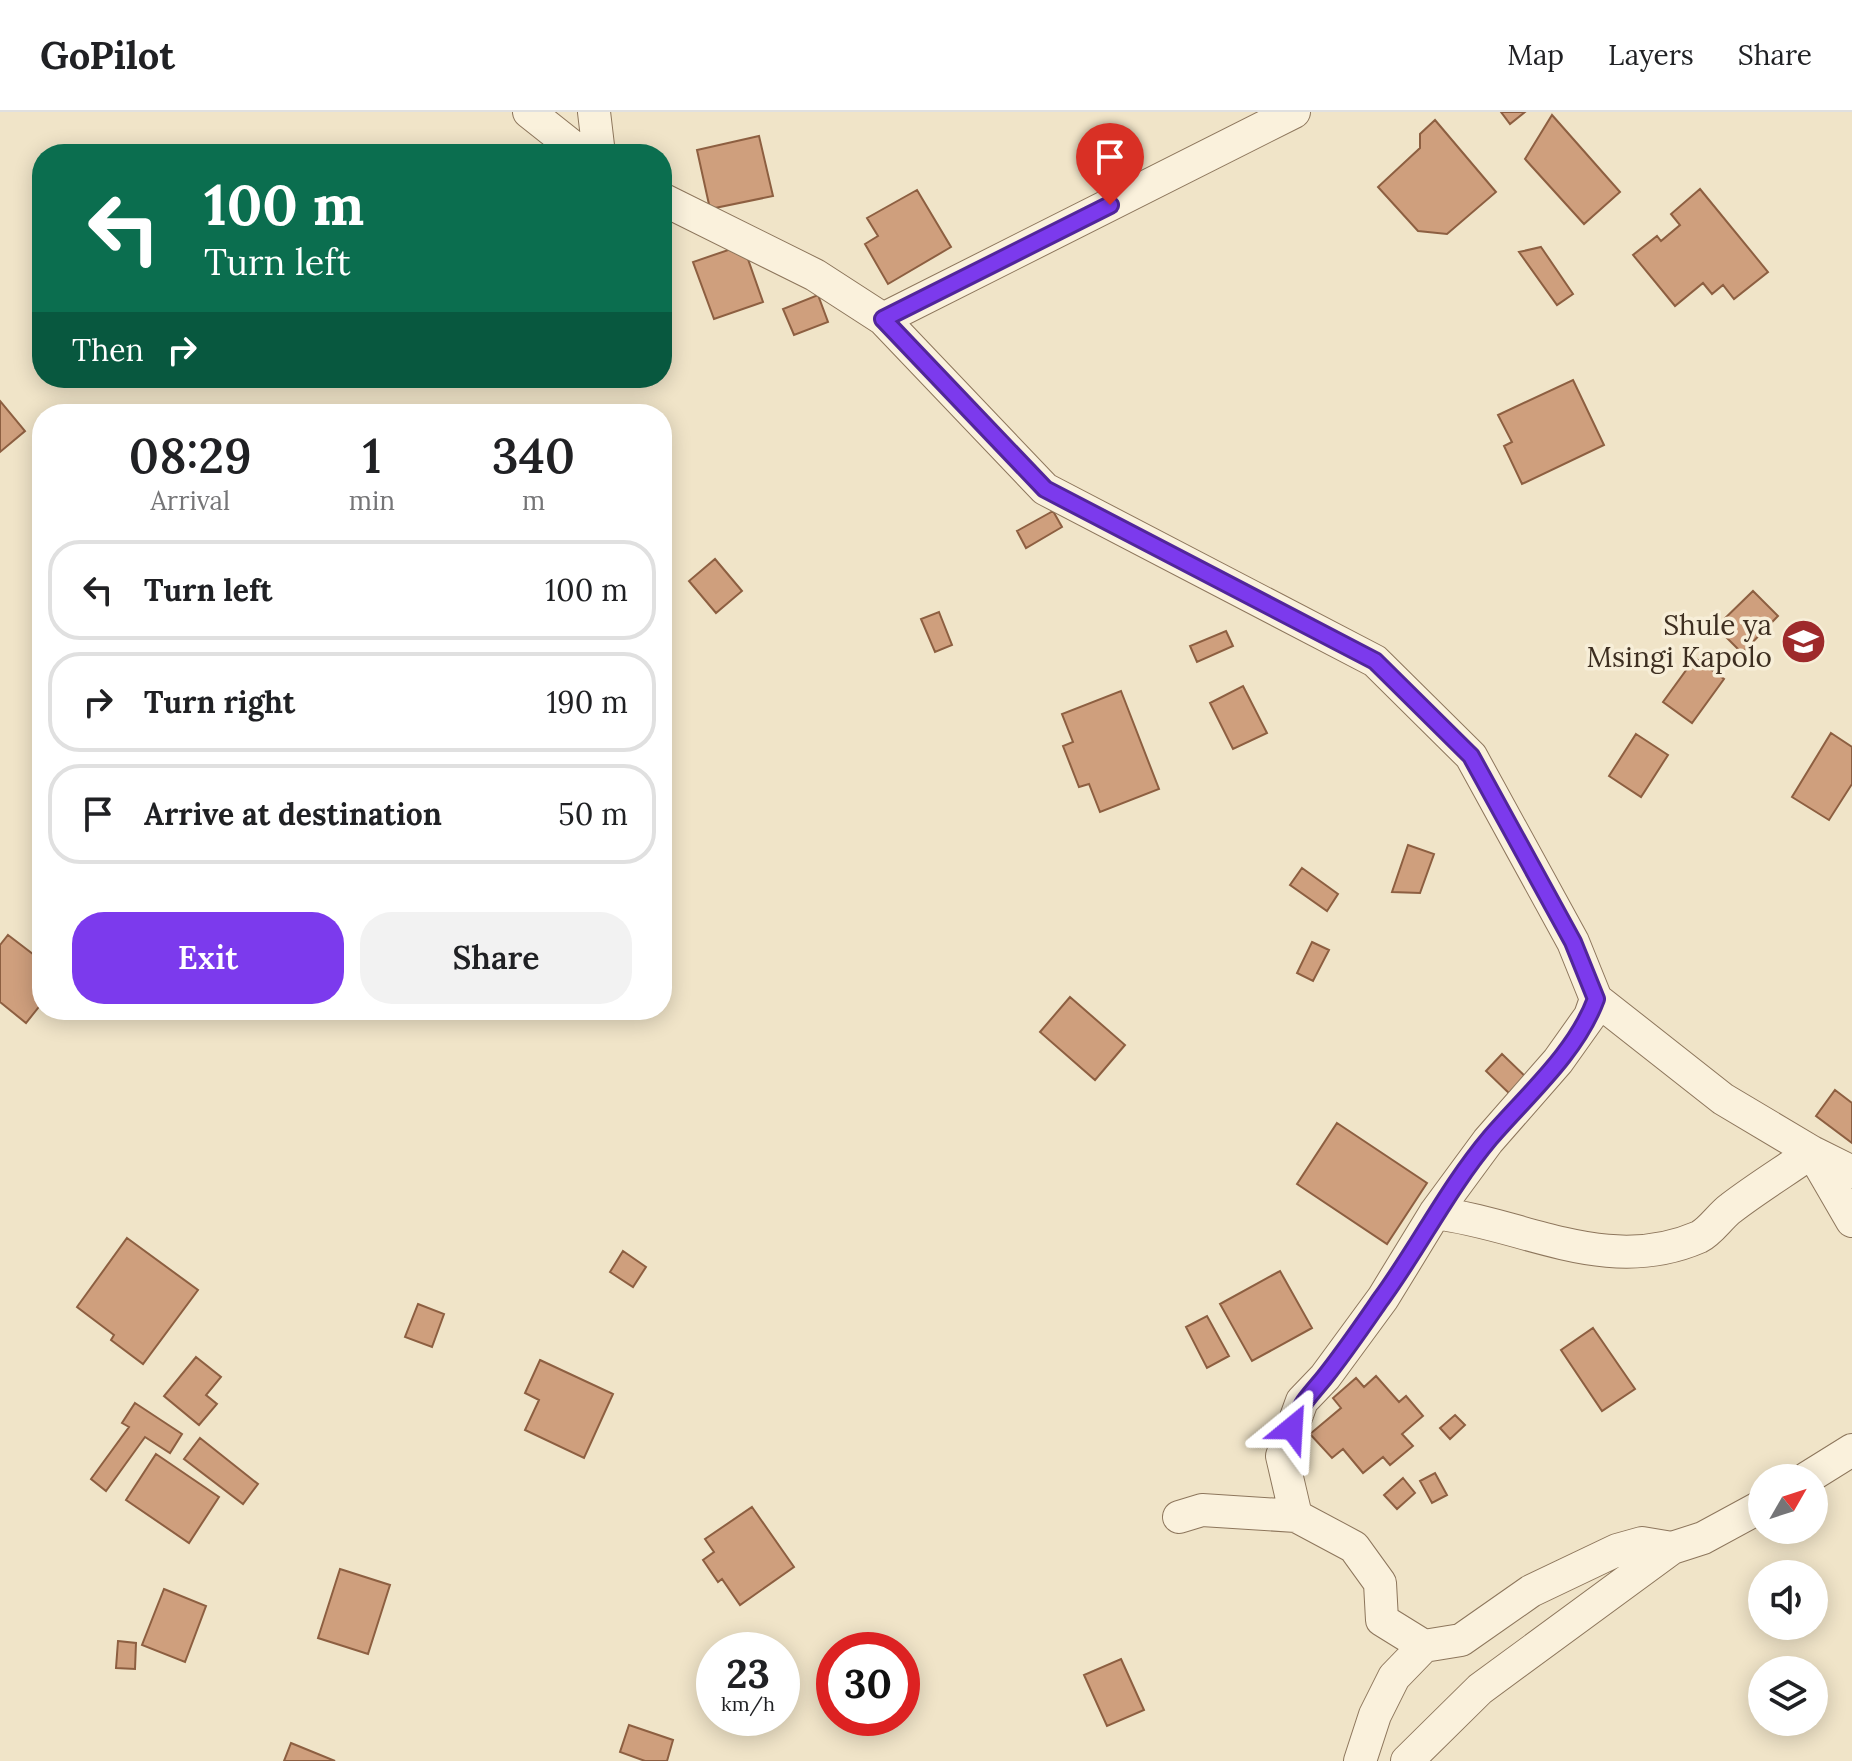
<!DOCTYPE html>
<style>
:root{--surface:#fff;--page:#f2f2f2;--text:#202124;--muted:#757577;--line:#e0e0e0;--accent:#7c3aed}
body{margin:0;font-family:Lora,serif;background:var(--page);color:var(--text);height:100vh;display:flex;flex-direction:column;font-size:30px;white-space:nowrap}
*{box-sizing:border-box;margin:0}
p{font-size:26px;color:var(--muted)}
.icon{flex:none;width:44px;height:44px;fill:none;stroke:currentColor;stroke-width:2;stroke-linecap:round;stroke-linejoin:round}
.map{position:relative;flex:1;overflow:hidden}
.sheet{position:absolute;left:32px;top:292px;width:640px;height:616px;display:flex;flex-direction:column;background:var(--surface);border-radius:32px;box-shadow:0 4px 20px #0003}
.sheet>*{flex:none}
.top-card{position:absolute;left:32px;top:32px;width:640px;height:244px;border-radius:32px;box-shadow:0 4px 20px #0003;background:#0b6e4f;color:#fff;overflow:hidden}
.needle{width:52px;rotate:51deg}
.buttons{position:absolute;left:1748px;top:1352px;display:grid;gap:16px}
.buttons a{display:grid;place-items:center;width:80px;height:80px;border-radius:50%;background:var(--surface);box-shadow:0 4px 20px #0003;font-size:40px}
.speed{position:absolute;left:696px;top:1520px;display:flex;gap:16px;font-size:40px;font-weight:700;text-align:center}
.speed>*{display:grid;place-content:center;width:104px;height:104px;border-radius:50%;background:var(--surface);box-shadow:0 4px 20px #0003;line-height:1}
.speed small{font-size:20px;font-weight:400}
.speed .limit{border:12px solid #d22;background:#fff;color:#111}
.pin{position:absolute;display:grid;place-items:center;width:68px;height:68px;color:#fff;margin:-82px -34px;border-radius:50% 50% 50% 0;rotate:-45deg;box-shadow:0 0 8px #0007}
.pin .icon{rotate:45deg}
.me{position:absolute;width:88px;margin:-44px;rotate:27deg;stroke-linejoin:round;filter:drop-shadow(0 0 6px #0008)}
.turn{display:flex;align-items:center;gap:28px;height:168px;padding:0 40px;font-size:36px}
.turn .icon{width:104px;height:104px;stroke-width:2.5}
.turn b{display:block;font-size:56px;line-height:68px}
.then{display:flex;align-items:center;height:76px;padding:0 40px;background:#0003;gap:16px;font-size:30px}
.eta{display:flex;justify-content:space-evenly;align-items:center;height:136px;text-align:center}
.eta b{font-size:48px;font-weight:600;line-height:56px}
.action{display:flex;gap:16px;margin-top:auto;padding:16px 40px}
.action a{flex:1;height:92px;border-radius:32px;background:var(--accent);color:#fff;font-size:32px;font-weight:600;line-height:92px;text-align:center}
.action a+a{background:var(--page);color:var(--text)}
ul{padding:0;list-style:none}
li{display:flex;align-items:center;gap:24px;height:100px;margin:0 16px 12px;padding:0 24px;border:4px solid var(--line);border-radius:32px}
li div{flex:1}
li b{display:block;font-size:30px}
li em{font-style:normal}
header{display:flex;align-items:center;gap:48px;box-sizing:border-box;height:112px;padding:0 40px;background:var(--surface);border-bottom:2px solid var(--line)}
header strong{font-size:38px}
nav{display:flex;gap:44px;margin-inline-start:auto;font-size:28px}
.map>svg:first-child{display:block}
.building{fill:#cf9f7d;stroke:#8d5f41;stroke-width:2}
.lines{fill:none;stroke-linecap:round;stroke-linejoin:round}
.street-casing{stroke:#8d765c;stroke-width:34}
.street{stroke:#faf1dc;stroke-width:32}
.route-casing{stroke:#51269a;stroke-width:20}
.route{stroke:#7c3aed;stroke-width:14}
.labels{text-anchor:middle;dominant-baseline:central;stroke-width:7;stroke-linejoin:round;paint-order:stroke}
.poi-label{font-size:28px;fill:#3d2e20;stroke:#f7eed8;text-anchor:end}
</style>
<header>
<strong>GoPilot</strong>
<nav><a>Map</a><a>Layers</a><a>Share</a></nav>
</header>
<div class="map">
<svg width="1852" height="1649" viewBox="0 0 1852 1649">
<rect width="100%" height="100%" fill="#f0e4c8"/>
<path class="building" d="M1501,0H1525L1510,12Z
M1552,3L1620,80L1584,112L1525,47Z
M1435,8L1496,80L1447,122L1418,119L1378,75L1420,36V22Z
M759,24L773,84L710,97L697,38Z
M1700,77L1768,160L1734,187L1723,173L1712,182L1703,171L1675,194L1633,143L1657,124L1661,129L1680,113L1671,102Z
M917,78L951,135L888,172L865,132L878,124L867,106Z
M743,133L763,190L714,207L693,150Z
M1541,135L1573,182L1557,193L1519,140Z
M818,183L828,210L794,223L783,197Z
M1573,268L1604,333L1522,372L1504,334L1512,330L1498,303Z
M0,289L25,319L0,340Z
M1053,399L1062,415L1026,436L1017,419Z
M715,447L742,479L716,501L689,469Z
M1753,479L1778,504L1742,541L1716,515Z
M939,500L952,533L935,540L921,507Z
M1226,519L1233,534L1197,550L1190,534Z
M1695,546L1724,567L1692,611L1663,590Z
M1243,574L1267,621L1233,637L1210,591Z
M1121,579L1159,677L1100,700L1089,672L1079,675L1063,634L1073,630L1062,602Z
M1831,621L1852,635V672L1829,708L1792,685Z
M1636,622L1668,643L1641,685L1609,664Z
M1408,733L1434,742L1420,781L1392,780Z
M1302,756L1338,782L1327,799L1290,773Z
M8,823L42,849V891L26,911L0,890V833Z
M1312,830L1329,838L1313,869L1297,861Z
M1070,885L1125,933L1095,968L1040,920Z
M1502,942L1528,967L1513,985L1486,959Z
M1835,978L1852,991V1031L1816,1004Z
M1337,1011L1427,1071L1387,1132L1297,1072Z
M127,1126L198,1178L143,1252L111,1228L114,1223L77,1195Z
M623,1139L646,1155L633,1175L610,1160Z
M1280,1159L1312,1216L1252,1249L1220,1192Z
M418,1192L444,1202L432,1235L405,1225Z
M1207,1204L1229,1244L1207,1256L1186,1215Z
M1593,1216L1635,1277L1602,1299L1561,1238Z
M196,1245L221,1265L206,1283L217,1292L199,1313L164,1284Z
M540,1248L613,1282L584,1346L525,1318L539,1288L525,1281Z
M1376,1264L1399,1290L1406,1284L1423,1304L1402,1322L1413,1334L1390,1353L1383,1345L1363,1361L1343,1337L1332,1346L1310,1322L1341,1296L1333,1286L1356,1266L1364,1275Z
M135,1291L182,1322L170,1341L145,1325L106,1379L91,1367L129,1315L122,1311Z
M1455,1303L1465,1313L1450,1327L1440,1316Z
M200,1326L258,1372L243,1392L184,1347Z
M156,1342L219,1385L189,1431L126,1388Z
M1435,1361L1447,1383L1432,1391L1420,1369Z
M1403,1366L1415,1381L1397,1397L1384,1383Z
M752,1395L794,1455L740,1493L722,1467L718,1470L703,1448L714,1440L705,1427Z
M340,1457L390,1473L368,1542L318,1526Z
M164,1477L206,1494L185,1550L142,1533Z
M118,1529L136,1531L135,1557L116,1556Z
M1121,1547L1144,1598L1107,1614L1084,1563Z
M629,1613L673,1628L667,1649H645L620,1640Z
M291,1631L335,1649H284Z"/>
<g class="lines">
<defs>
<path id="street" d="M529,0L582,42
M594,0L599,42
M662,87L815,163L883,207L1045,377L1375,549L1471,644L1573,830L1596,887L1723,987L1812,1040L1852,1060
M883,207L1294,0
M1435,1101C1525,1112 1607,1165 1699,1125C1711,1119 1720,1104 1731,1096C1757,1076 1785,1059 1812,1040L1852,1109
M1807,1366L1852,1338
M1296,1404L1282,1344L1302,1289L1325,1265L1383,1186L1435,1101L1488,1029L1558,949L1590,904L1596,887
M1179,1405L1202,1398L1296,1404L1354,1435L1380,1471L1382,1508L1424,1534L1461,1528L1531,1479L1617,1438L1642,1431L1672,1436
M1360,1649L1375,1603L1394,1565L1424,1534
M1407,1649L1480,1577L1672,1436L1703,1426L1762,1394"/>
</defs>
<use href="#street" class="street-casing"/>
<use href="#street" class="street"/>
</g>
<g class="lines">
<defs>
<path id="route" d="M1110,93L883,207L1045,377L1375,549L1471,644L1573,830L1596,887C1576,941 1527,983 1490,1026C1448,1076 1419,1135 1381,1187C1363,1213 1344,1241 1324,1266C1306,1288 1303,1288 1292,1316"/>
</defs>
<use href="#route" class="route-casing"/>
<use href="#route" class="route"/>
</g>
<defs>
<symbol id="school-disc" viewBox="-11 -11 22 22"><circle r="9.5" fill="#9e2a2b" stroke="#f7eed8"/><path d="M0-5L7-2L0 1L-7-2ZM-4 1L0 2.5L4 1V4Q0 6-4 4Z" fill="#fff"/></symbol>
</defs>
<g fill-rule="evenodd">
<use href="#school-disc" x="1778" y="504" width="51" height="51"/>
</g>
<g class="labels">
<g class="poi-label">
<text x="1772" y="513">Shule ya<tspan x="1772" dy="32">Msingi Kapolo</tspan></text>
</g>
</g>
</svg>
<div class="buttons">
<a><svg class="needle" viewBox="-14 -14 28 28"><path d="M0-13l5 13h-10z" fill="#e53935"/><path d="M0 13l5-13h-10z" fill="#757577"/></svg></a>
<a><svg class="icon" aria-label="sound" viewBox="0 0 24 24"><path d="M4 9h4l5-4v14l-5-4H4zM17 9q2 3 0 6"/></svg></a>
<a><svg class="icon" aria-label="layers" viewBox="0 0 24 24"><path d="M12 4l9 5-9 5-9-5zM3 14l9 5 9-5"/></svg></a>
</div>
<div class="speed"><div>23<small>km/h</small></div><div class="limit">30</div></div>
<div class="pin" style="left:1110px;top:93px;background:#d93025"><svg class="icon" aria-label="arrive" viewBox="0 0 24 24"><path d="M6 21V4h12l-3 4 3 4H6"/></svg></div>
<svg class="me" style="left:1292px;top:1316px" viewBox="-20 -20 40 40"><path d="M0-17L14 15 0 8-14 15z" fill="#7c3aed" stroke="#fff" stroke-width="4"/></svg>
<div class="top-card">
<div class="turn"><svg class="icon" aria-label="left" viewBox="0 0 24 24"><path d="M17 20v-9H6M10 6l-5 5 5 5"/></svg><div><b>100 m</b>Turn left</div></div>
<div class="then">Then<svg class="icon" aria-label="right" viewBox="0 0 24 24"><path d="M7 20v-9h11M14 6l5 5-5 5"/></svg></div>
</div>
<section class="sheet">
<div class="eta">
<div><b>08:29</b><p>Arrival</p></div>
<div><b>1</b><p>min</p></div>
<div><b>340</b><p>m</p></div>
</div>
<ul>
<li><svg class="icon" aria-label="left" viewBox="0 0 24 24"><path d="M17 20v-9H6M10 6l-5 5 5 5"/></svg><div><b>Turn left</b></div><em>100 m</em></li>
<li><svg class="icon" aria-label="right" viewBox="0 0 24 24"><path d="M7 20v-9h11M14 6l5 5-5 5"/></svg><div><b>Turn right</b></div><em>190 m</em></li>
<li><svg class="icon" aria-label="arrive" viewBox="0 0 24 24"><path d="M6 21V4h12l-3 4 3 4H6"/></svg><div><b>Arrive at destination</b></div><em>50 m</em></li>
</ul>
<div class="action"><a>Exit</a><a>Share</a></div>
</section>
</div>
